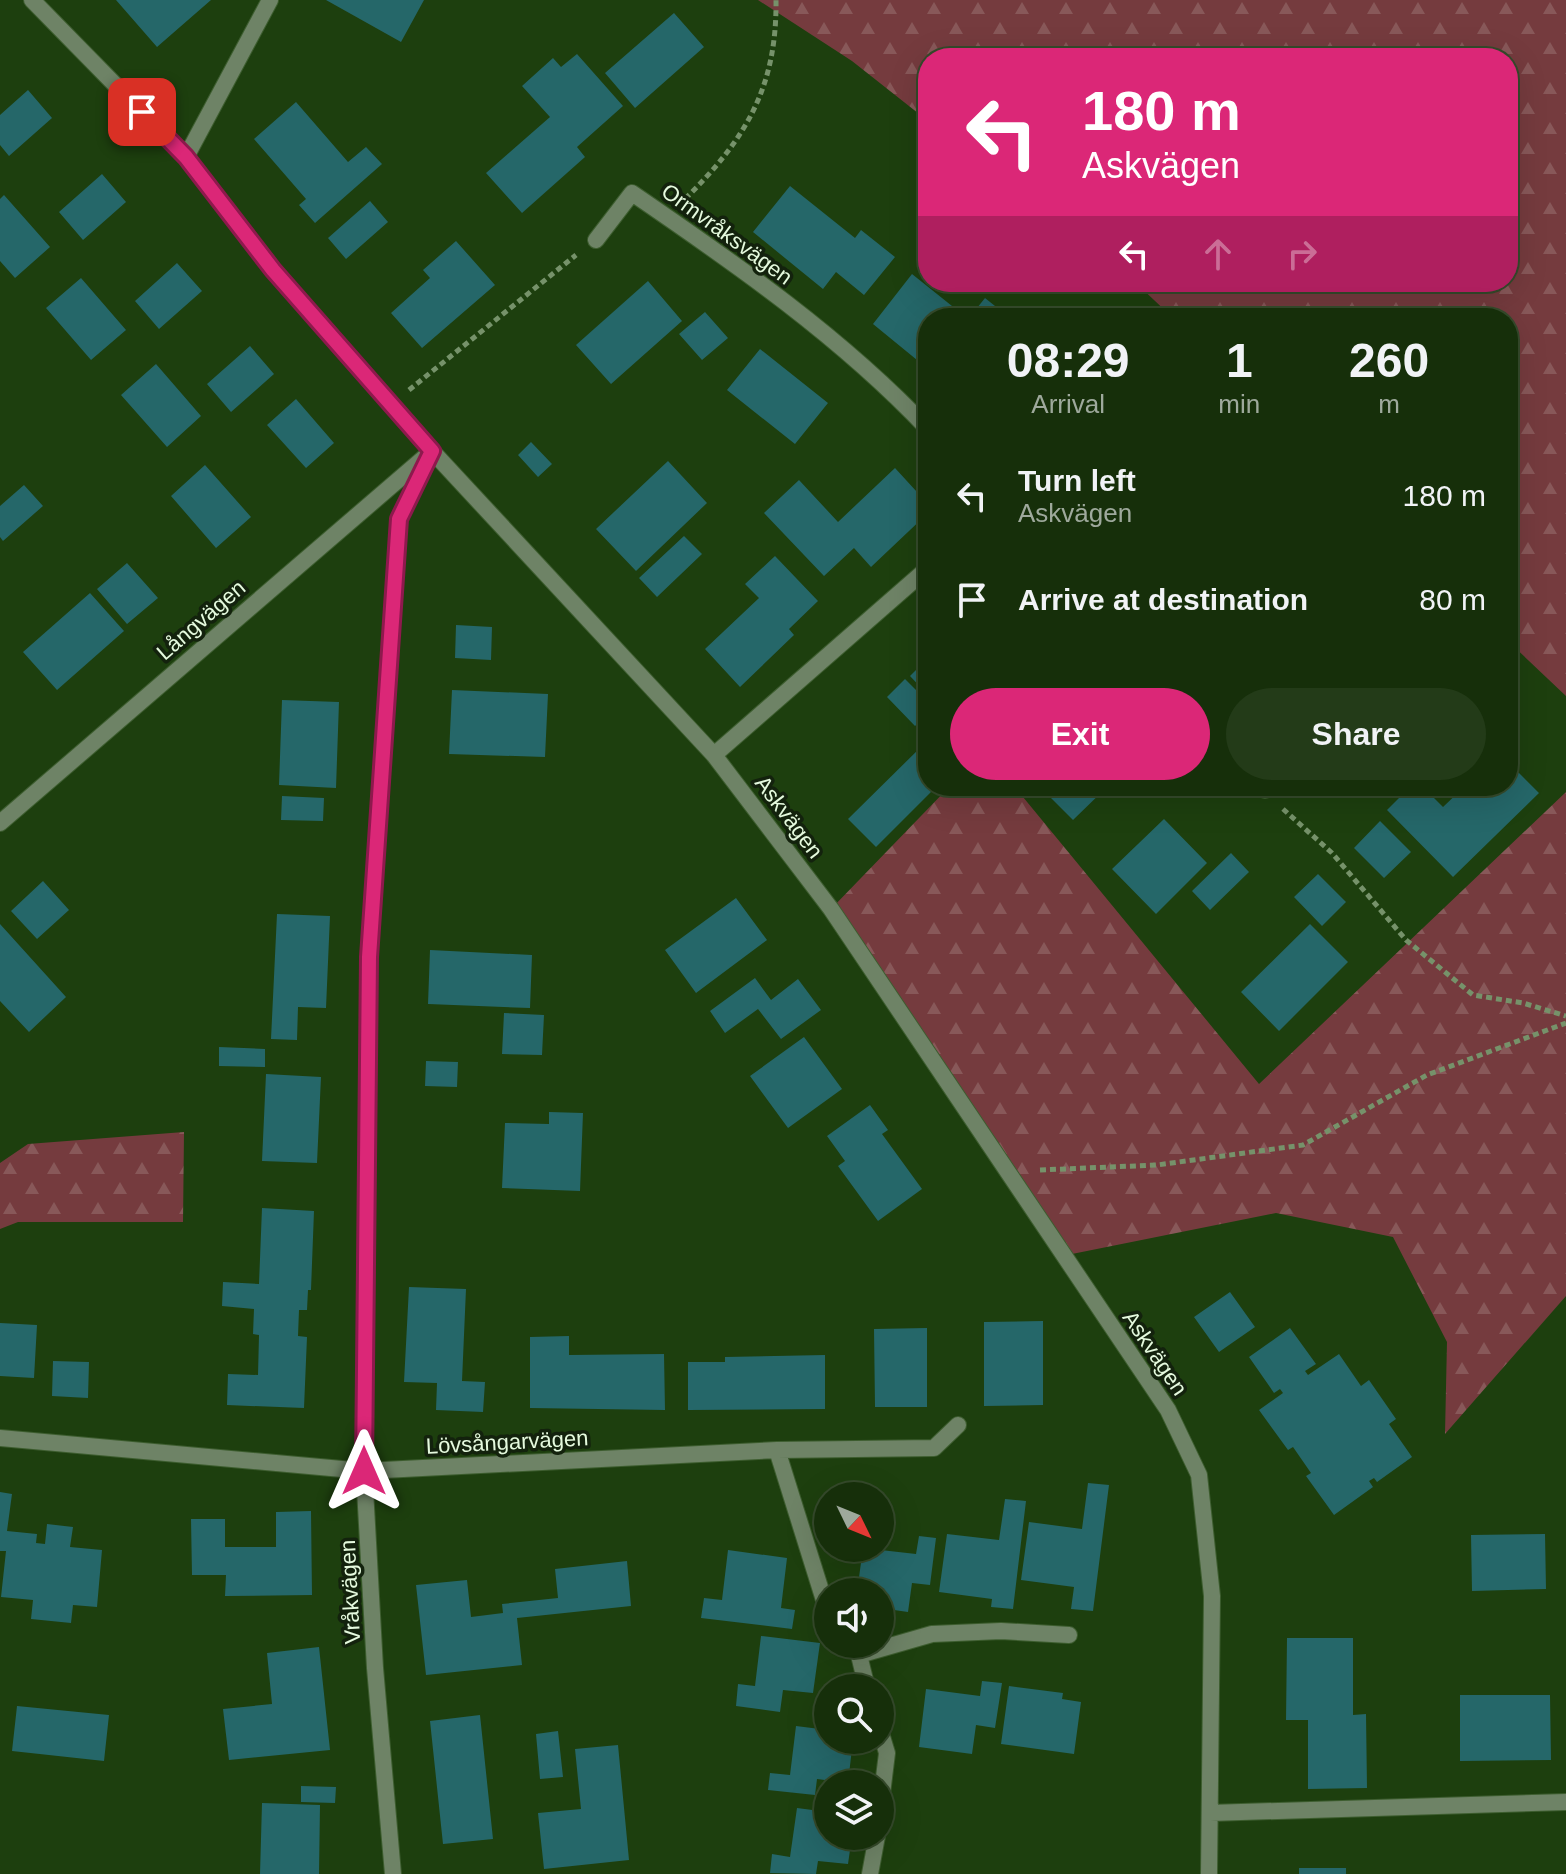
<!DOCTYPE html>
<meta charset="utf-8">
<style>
:root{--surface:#162f0a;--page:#233b18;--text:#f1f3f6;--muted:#9ea99c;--line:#354a2b;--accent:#db2777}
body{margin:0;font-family:Arial,sans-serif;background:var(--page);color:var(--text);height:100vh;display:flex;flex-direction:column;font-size:30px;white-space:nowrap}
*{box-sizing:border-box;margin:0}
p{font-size:26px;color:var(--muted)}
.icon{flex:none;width:44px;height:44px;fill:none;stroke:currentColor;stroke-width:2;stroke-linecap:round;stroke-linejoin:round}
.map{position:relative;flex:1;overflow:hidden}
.drawer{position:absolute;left:918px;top:308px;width:600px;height:488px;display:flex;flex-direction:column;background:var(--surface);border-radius:32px;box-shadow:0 8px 32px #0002,0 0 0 2px var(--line)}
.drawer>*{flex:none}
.banner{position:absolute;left:918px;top:48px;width:600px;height:244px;border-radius:32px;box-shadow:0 8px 32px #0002,0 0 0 2px var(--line);background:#db2777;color:#fff;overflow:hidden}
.needle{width:52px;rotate:133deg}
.buttons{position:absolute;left:814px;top:1482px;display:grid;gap:16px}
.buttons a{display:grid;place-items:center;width:80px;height:80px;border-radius:50%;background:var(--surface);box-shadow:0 8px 32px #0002,0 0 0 2px var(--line);font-size:40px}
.pin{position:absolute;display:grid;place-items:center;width:68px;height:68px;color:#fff;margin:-34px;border-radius:16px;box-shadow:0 4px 12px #0006}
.me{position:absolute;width:88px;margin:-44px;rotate:0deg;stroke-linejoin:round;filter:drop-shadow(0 0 6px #0008)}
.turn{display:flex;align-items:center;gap:28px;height:168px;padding:0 32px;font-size:36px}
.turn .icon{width:104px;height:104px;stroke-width:2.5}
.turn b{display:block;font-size:56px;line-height:68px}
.lanes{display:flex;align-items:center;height:76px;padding:0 32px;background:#0003;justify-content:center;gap:40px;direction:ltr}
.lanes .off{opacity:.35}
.eta{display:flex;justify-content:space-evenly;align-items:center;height:136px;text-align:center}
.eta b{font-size:48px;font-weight:800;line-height:56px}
.primary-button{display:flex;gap:16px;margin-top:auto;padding:16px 32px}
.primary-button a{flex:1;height:92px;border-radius:48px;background:var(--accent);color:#fff;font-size:32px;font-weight:800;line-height:92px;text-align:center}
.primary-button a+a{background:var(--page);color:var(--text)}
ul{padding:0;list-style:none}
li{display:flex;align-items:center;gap:24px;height:104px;padding:0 32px}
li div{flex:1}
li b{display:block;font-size:30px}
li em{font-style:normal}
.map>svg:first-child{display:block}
.forest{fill:url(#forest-firs)}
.building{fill:#256769}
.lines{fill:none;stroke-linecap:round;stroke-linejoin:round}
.street-casing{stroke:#3d5d2f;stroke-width:18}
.path{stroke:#76926a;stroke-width:5;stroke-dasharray:6 4;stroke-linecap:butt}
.street{stroke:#6e8366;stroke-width:16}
.route-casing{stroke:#8e194d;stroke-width:20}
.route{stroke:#db2777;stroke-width:14}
.labels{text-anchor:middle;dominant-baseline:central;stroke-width:7;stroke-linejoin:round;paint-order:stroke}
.street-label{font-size:22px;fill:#e5fade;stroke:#13220d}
</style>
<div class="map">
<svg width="1566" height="1874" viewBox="0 0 1566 1874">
<defs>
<pattern id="forest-firs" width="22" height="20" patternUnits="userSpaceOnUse" patternTransform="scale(2)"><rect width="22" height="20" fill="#753b3e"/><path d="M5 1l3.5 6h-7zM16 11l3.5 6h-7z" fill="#885859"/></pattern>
</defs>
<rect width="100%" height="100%" fill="#1d3f0e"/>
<path class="forest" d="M758,0H1566V696L1508,641V318H1173L1135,282H1508V58H928V121L852,61Z
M950,786H1014L1259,1084L1566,792V1296L1445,1434L1447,1342L1393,1237L1276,1213L1062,1256L831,909Z
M184,1132L183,1222H18L0,1229V1163L28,1144Z"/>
<path class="building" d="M116,0H211L157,47Z
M326,0H424L401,42Z
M674,13L704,47L635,108L605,73Z
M577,54L623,106L577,147L585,157L522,213L486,173L550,117L522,86L553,58L561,67Z
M28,90L52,118L9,156L0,145V115Z
M296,102L348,162L366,147L382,164L315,223L299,205L306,199L254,139Z
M102,174L126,202L83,240L59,212Z
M790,186L855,238L861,230L895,257L864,295L836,272L823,289L753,232Z
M4,195L50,247L15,278L0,261V199Z
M370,201L388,222L346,259L328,238Z
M456,241L495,285L422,348L391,313L430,278L423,270Z
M177,263L202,291L159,329L135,301Z
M912,274L967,318H928V369L873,324Z
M81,278L126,330L91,360L46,308Z
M648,281L682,321L611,384L576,345Z
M985,298L1010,318H969Z
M705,312L728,338L702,360L679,334Z
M250,346L274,374L231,412L207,384Z
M760,349L828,403L795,444L727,390Z
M156,364L201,416L167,447L121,395Z
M296,399L334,443L306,468L267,425Z
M531,442L552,464L538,477L518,455Z
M668,461L707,503L636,571L596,529Z
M205,465L251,517L216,548L171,496Z
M895,468L928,504V513L871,567L854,548L824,576L764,513L799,480L838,522Z
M24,485L43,506L3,541L0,537V506Z
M684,536L702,554L657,597L639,578Z
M775,556L818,601L789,629L794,635L740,687L705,649L759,598L745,584Z
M127,563L158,598L127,624L97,589Z
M90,593L124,631L57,690L23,652Z
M456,625L492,627L491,660L455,658Z
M928,658V695L910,676Z
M905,679L928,702V713L915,726L887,697Z
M452,690L548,694L545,757L449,754Z
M282,700L339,702L336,788L279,785Z
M924,744L928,748V786H937L876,847L848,819Z
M1508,762L1539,793L1453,877L1387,810L1411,786H1422L1443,807L1465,786H1508Z
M1039,786H1108L1073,820Z
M282,796L324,798L323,821L281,820Z
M1164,819L1207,863L1156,914L1112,869Z
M1380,821L1411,852L1384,878L1354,848Z
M1231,853L1249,872L1210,910L1192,891Z
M1318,874L1346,902L1322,926L1294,897Z
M43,881L69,910L37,939L11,911Z
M736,898L767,940L696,993L665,950Z
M277,914L330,916L326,1008L298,1007L297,1040L271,1039Z
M0,924L66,997L29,1032L0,1001Z
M1310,924L1348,962L1279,1031L1241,992Z
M430,950L532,955L530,1008L428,1004Z
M755,978L771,1000L798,979L821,1010L781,1039L758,1009L725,1033L710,1011Z
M504,1013L544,1015L542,1055L502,1054Z
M804,1037L842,1089L788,1128L750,1076Z
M219,1047L265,1049V1067L219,1066Z
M426,1061L458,1062L457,1087L425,1086Z
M266,1074L321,1077L317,1163L262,1161Z
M870,1105L888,1130L882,1134L922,1189L878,1221L838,1166L845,1161L827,1136Z
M549,1112L583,1113L580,1191L502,1188L505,1123L549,1124Z
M262,1208L314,1211L311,1290H308L307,1310H299L298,1336L307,1337L304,1408L227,1405L228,1374L258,1375L259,1335L253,1334L254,1309L222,1306L223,1282L259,1284Z
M409,1287L466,1289L462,1381L485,1382L483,1412L436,1410L437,1383L404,1382Z
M1230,1292L1255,1327L1219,1352L1194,1317Z
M1043,1321V1405L984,1406V1322Z
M0,1323L37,1325L34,1378L0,1376Z
M927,1328V1407H875L874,1329Z
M1290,1328L1316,1364L1305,1371L1308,1375L1339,1354L1361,1386L1369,1380L1396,1419L1389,1424L1412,1457L1377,1482L1374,1478L1369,1481L1373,1487L1334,1515L1306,1476L1311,1473L1293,1447L1288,1450L1259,1410L1283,1393L1280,1389L1274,1393L1249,1357Z
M569,1336V1355L664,1354L665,1410L530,1408V1337Z
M825,1355V1409L688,1410V1362H725V1357Z
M53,1361L89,1362L88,1398L52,1396Z
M1088,1483L1109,1485L1093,1611L1071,1609L1074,1587L1021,1580L1029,1522L1082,1529Z
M0,1492L12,1494L7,1531L37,1534L36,1543L45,1544L47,1524L73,1527L70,1547L102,1550L97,1607L73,1605L71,1623L31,1619L33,1600L1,1597L6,1551H0Z
M1005,1499L1026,1501L1013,1609L991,1607L992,1599L939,1592L947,1534L999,1540Z
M311,1511L312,1595L225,1596L226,1575H192L191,1519H225V1547H276V1512Z
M1545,1534L1546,1589L1472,1591L1471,1535Z
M919,1536L936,1538L930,1585L912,1583L908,1612L880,1608V1592H857L863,1548L916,1554Z
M728,1550L787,1558L781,1608L795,1610L792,1629L701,1618L704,1598L722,1600Z
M627,1561L631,1606L517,1618L522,1665L426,1675L416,1585L467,1580L471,1617L503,1613L502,1604L558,1598L555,1569Z
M761,1636L820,1643L813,1693L783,1690L780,1712L736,1706L738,1684L755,1686Z
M1287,1638H1353V1715L1366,1714L1367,1788L1308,1789V1720H1286Z
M319,1647L330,1750L229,1760L223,1709L272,1704L267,1653Z
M982,1681L1002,1683L995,1728L976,1725L972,1754L919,1747L926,1689L980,1696Z
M1009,1686L1063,1693L1062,1699L1081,1702L1074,1754L1001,1744Z
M1460,1695H1550L1551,1760L1460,1761Z
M17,1706L109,1715L104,1761L12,1751Z
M480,1715L493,1839L443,1844L430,1721Z
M796,1726L828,1730V1740H853L848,1783L817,1779L815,1795L768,1790L770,1773L790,1775Z
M558,1731L563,1777L540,1779L536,1734Z
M618,1745L629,1860L544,1869L538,1813L581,1809L575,1749Z
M301,1786L336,1787L335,1803L301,1802Z
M262,1803L320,1805L319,1874H260Z
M797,1808L828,1812V1836H852L848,1864L818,1861L816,1874L770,1873L772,1854L790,1857Z
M1299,1868H1346V1874H1299Z"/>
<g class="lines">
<defs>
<path id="street" d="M32,0L186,157L273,270L432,451L714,755L831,909L1168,1410L1199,1475L1212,1596L1209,1874
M186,157L270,0
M596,240L632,193C736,264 841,337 928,429
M714,755L928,568
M1261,786L1265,790
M0,823L426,456
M0,1438L364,1471L777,1450L934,1448L958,1425
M777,1450L828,1613
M851,1644L859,1655L932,1634L1001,1631L1069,1635
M859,1655L867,1688
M880,1730L887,1753L880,1810
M1210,1813L1566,1802
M393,1874L375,1668L364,1471L369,957L399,519L432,451
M870,1874L877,1836"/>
</defs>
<use href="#street" class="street-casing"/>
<path class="path" d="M685,199C746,139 777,87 776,0
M409,390L576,255
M1283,809L1332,853L1406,940L1473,995L1523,1003L1566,1016
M1040,1170L1157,1165L1303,1145L1427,1075L1566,1023"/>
<use href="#street" class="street"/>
</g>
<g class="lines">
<defs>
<path id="route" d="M142,112L186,157L273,270L432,451L399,519L369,957L364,1471"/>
</defs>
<use href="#route" class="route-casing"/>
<use href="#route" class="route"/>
</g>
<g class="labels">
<g class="street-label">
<text transform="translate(727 234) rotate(36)">Ormvråksvägen</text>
<text transform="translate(201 620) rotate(-41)">Långvägen</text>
<text transform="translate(789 817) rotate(53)">Askvägen</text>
<text transform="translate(1155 1353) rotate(56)">Askvägen</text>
<text transform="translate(507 1442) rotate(-3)">Lövsångarvägen</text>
<text transform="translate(350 1592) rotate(-93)">Vråkvägen</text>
</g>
</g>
</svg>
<div class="buttons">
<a><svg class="needle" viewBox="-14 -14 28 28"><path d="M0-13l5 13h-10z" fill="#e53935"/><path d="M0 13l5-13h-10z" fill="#9ea99c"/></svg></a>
<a><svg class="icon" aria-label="sound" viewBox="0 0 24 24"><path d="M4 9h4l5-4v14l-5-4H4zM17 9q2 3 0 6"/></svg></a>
<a><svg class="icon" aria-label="search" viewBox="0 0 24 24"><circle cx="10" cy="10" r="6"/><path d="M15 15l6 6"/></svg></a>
<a><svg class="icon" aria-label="layers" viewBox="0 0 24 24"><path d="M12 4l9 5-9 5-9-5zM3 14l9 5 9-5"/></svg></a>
</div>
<div class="pin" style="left:142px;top:112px;background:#d93025"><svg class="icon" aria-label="arrive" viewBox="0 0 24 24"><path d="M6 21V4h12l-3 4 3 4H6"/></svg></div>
<svg class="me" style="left:364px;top:1471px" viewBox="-20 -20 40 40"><path d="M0-17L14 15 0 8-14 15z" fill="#db2777" stroke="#fff" stroke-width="4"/></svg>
<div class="banner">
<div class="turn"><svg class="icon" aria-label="left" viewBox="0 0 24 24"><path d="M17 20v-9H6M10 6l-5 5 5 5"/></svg><div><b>180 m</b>Askvägen</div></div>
<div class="lanes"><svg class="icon" aria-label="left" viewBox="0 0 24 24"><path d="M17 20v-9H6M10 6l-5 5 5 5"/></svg><svg class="icon off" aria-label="ahead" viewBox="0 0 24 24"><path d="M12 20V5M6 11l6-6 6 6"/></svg><svg class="icon off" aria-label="right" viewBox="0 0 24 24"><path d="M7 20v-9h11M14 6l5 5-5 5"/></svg></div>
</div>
<section class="drawer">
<div class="eta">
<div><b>08:29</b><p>Arrival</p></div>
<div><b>1</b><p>min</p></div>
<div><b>260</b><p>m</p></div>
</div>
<ul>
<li><svg class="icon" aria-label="left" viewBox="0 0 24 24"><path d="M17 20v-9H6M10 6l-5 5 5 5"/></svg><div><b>Turn left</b><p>Askvägen</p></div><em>180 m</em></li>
<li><svg class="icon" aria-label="arrive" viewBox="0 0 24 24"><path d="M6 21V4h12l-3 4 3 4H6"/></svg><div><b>Arrive at destination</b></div><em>80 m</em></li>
</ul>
<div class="primary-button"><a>Exit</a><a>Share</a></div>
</section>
</div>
